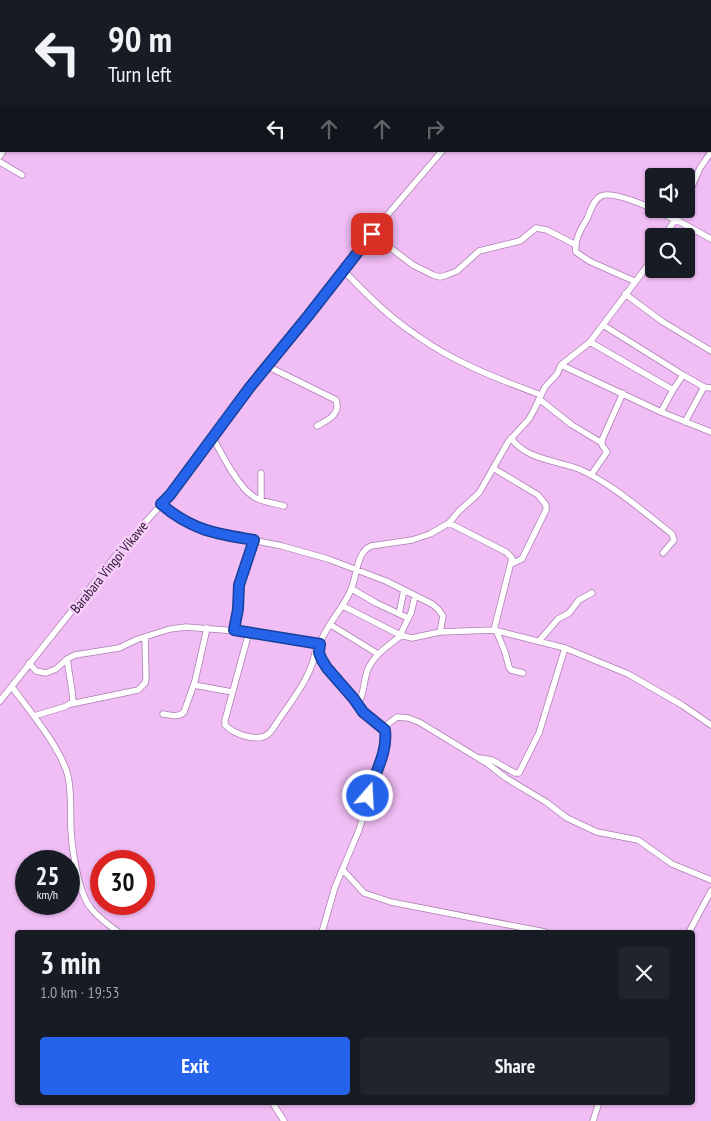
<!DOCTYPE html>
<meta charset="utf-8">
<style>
:root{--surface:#171b24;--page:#20242c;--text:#f1f3f6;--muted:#9ea1a6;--accent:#2563eb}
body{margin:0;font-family:"PT Sans Narrow",sans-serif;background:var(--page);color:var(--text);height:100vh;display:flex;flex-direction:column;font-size:19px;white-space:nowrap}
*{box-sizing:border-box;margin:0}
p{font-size:16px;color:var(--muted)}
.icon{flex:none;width:28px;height:28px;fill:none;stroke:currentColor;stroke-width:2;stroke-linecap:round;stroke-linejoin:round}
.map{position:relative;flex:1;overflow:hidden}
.panel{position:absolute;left:15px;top:930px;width:680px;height:175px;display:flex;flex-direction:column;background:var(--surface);border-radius:5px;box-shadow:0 1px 4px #0004}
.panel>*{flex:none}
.top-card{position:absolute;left:0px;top:0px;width:711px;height:152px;box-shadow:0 1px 4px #0004;background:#171b24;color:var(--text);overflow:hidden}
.tools{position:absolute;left:645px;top:168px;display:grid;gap:10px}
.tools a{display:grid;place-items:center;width:50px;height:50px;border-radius:5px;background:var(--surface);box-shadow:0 1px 4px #0004;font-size:25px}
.speed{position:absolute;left:15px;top:850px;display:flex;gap:10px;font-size:25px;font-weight:700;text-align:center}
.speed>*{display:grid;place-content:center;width:65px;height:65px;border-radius:50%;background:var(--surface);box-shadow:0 1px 4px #0004;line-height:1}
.speed small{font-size:12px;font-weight:400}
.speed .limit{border:8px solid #d22;background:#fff;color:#111}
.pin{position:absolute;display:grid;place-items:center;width:42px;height:42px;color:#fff;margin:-21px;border-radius:10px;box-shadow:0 2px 8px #0006}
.me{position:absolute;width:55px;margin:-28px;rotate:19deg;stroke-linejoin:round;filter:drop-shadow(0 0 4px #0008)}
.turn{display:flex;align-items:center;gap:18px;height:105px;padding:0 25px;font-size:22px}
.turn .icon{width:65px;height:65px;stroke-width:2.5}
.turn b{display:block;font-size:35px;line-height:42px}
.lanes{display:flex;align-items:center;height:48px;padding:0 25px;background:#0003;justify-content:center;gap:25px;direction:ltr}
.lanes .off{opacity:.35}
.round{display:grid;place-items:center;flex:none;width:52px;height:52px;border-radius:5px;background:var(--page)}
.overview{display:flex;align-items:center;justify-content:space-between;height:85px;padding:0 25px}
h1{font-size:30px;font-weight:600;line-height:38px}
.button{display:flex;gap:10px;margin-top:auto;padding:10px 25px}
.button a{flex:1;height:58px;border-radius:5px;background:var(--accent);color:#fff;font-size:20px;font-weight:600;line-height:58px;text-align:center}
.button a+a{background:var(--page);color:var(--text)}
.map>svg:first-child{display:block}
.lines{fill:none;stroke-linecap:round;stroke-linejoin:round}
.minor-casing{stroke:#ad7eb3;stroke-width:7}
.minor{stroke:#fff;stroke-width:5.5}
.route-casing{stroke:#184099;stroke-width:12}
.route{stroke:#2563eb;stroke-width:9}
.labels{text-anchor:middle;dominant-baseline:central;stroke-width:5;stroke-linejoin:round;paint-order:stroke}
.street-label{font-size:14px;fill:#261328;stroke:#f7cefc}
</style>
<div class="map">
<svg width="711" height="1121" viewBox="0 0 711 1121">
<rect width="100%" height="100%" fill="#f0bdf5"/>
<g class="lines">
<defs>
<path id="minor" d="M60,0L63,1
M701,0L705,1
M565,1L566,0
M710,3H711
M0,51L1,52
M0,156L3,151
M0,162L22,175
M686,200L700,168L711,152
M372,234L413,265L433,275L440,277L447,275L457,271L479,251L520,241L536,228L547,230L576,245
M665,236L681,209
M344,271C366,294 389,317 416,335C453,362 498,379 541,395
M634,281L589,261L576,252C574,241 581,228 587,219C590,212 593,200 601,196C620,188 692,228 711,239
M625,294L663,322L711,351
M603,325L683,375L704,387L711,388
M590,342L673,390
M561,365L661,412L711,432
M267,366L336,400C341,414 328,420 317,426
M539,399L572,425L602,443
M661,412L673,390L683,375
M685,422L704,387
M212,436C221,453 238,487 254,497C262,502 274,503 284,506
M511,438C525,458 551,460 573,467C604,477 645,513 672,534L674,540L663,553
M493,468L538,495L546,505V510L522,559L511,564
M261,473V500
M591,475L607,452L602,445V440L623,393
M161,504L175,516L203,530L282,546L328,559L386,581L432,604L438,609L443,616L440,632
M449,523L506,552L512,558L494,630
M352,589L376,603L408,618
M343,606L400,635L412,638L440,632L494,630L565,648L628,674L682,705L711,725
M399,614L404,590
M331,625L378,654
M234,630L239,585L254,540
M496,630L505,652L509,667L511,670L523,673
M249,632L225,720V725C234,734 257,743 268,734C271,732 272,730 274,727C289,703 314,676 316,646
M400,635L411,613L415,596
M539,641L558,619L569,613L579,600L592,593
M29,663L36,671L46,673L56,669L67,659L75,655L119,648L138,639L170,629L186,627L249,632L320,644
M194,685L232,692
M12,687C29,710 61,748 68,776C72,794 70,812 71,830C72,849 78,891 90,907C97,917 109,925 118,932
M0,701L121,549L170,495L250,387L308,317L372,233L442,151
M71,704L138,690L145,683L146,678L145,637
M358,704C365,693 363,681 368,669C375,654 389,645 402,635
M163,714C170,715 179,718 184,712L195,681L207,628
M34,716L64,707L73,702L72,691L67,659
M385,730L388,724L397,717L408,718L419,722L488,764L506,778L546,802L567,818L597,832L638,840L672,864L711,880
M480,758L492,760L515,773H519L539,733L565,648
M343,870L364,893L391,902L545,932
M322,932L335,887L359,830L385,744V730L363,712L355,699L322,661C320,654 318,648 321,641C328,622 345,607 352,587C357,573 357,552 371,546L412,540L430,534L449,523L459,511L479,493L508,442L529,419L534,410L545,387L557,374L561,365L590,342L654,257
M689,932L711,891
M272,1102L284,1121
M593,1121L599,1102"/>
</defs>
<use href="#minor" class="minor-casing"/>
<use href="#minor" class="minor"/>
</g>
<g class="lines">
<defs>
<path id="route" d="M368,796C374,774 388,753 385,730L363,712L354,699L327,668L322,660L319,653L320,644L234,630L238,609L239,585L254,540C216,534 191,530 161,504L170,495L250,387L308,316L372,234"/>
</defs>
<use href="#route" class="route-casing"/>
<use href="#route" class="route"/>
</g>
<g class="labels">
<g class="street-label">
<text transform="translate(109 567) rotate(-51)">Barabara Vingoi Vikawe</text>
</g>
</g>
</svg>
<div class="tools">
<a><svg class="icon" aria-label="sound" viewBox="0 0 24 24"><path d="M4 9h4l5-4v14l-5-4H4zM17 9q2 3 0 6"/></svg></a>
<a><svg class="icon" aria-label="search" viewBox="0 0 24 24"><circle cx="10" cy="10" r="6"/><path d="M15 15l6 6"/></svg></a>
</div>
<div class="speed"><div>25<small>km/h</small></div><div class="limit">30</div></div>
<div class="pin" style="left:372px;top:234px;background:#d93025"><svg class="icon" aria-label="arrive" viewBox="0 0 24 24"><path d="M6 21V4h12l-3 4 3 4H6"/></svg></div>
<svg class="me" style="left:368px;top:796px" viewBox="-20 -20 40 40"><circle r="17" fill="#2563eb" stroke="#fff" stroke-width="3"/><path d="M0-11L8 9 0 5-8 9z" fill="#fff"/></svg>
<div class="top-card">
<div class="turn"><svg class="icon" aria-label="left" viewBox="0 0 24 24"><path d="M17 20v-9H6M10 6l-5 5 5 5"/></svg><div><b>90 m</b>Turn left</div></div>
<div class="lanes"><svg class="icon" aria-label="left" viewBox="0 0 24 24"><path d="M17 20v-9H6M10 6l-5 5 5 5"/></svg><svg class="icon off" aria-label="ahead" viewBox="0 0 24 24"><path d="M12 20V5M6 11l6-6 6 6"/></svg><svg class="icon off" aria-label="ahead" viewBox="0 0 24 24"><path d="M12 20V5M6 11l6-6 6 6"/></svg><svg class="icon off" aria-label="right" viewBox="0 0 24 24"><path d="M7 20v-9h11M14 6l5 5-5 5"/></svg></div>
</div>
<section class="panel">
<div class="overview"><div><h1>3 min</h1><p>1.0 km · 19:53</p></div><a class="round"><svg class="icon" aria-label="close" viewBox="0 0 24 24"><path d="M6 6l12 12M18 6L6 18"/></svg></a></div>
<div class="button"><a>Exit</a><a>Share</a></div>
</section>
</div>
